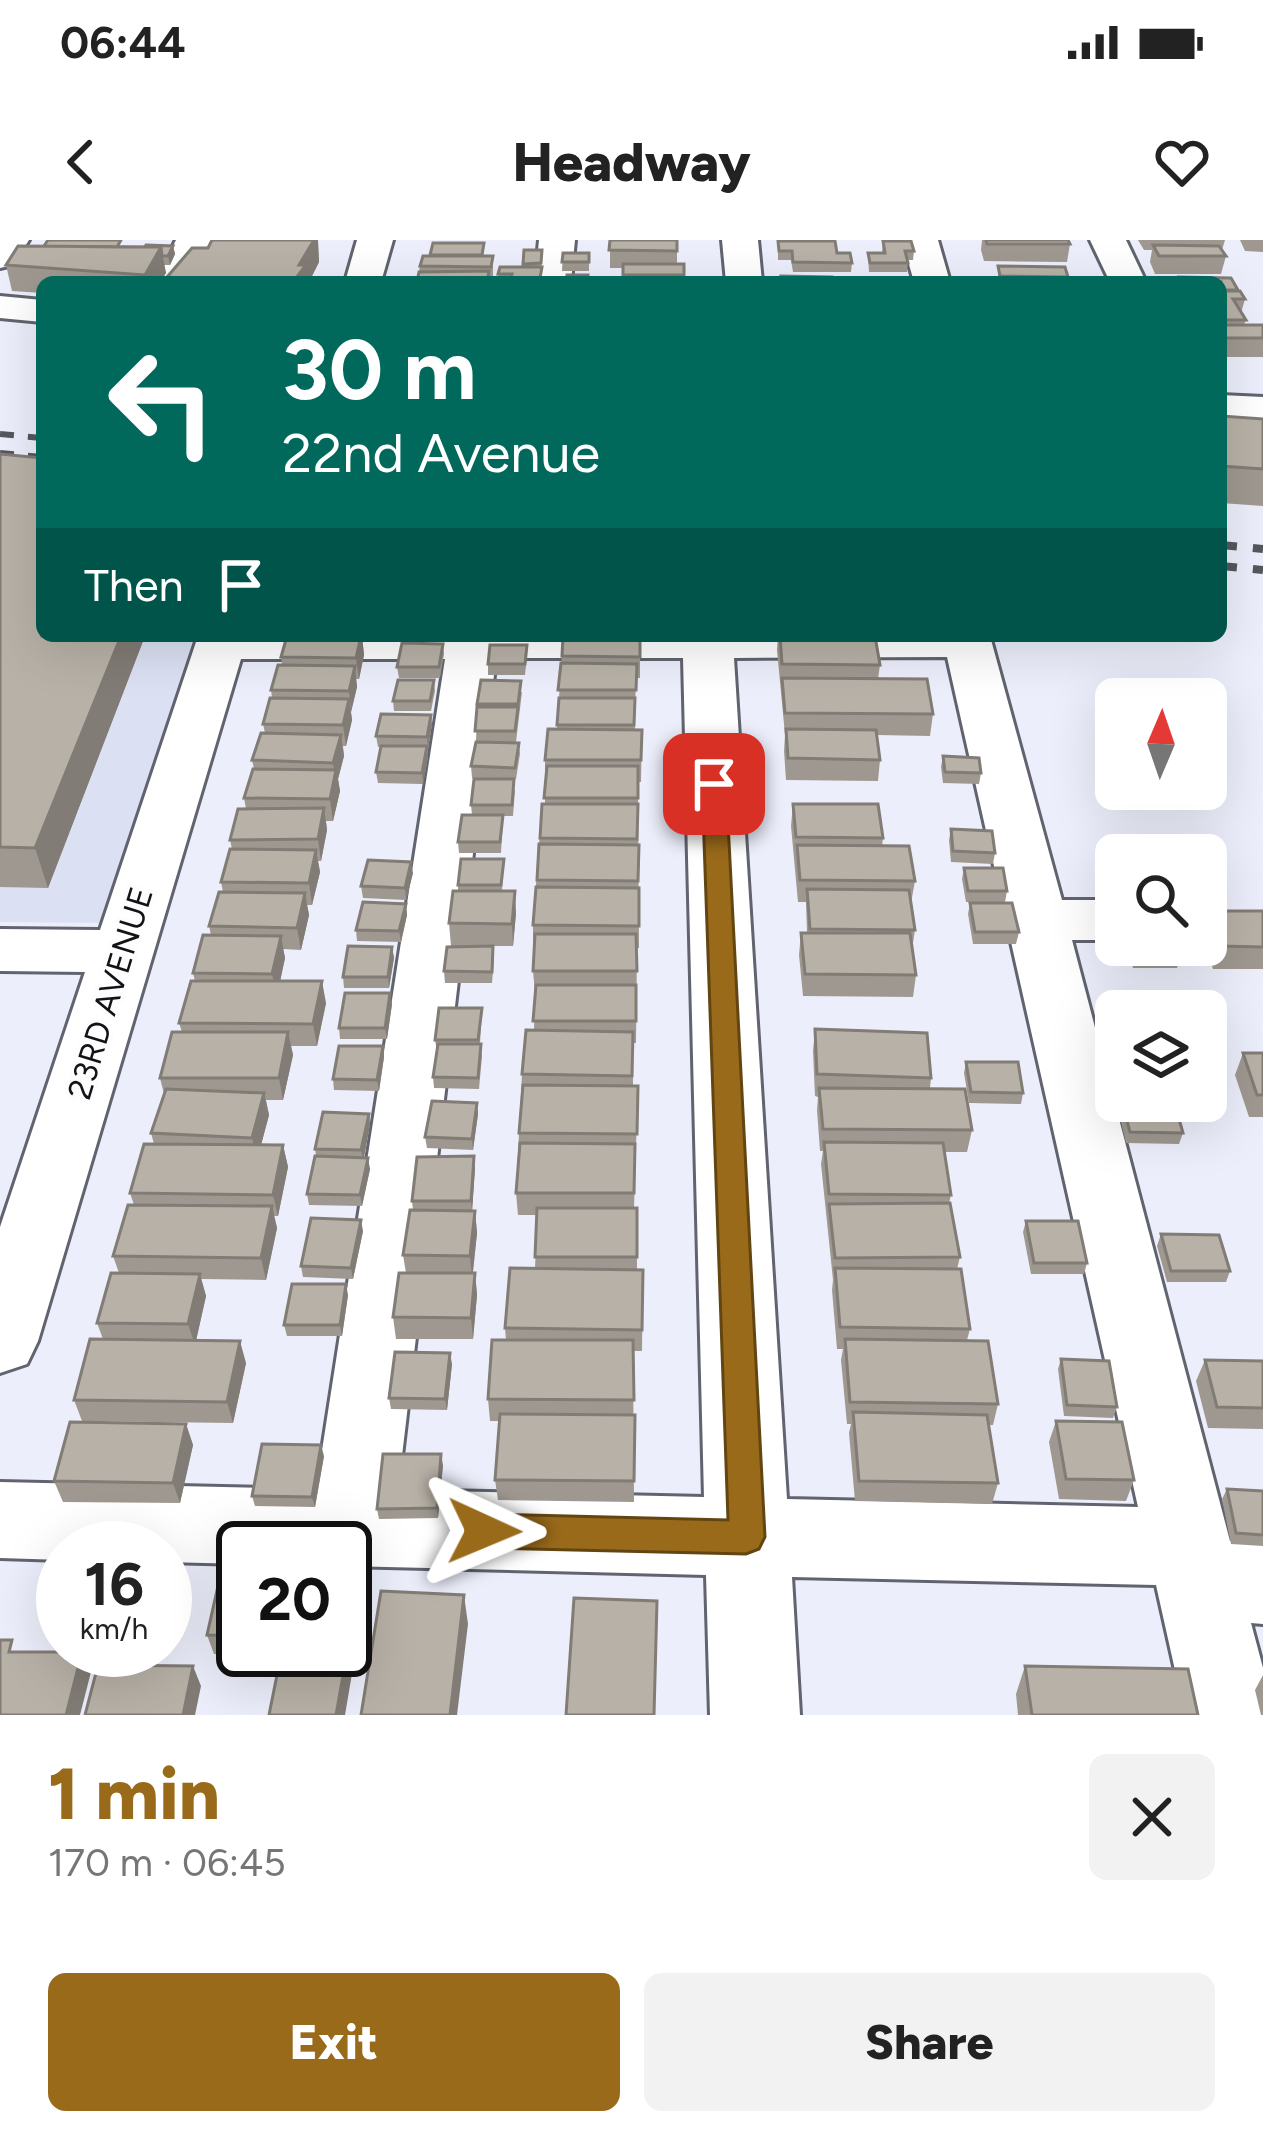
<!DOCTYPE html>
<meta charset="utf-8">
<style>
:root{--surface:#fff;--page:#f2f2f2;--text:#222;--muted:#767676;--accent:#996a1a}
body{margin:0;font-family:Figtree,sans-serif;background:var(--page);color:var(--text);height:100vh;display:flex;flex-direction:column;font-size:45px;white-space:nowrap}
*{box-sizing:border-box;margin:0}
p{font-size:39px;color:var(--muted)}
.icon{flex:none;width:66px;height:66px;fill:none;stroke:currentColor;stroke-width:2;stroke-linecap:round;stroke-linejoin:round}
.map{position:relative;height:1475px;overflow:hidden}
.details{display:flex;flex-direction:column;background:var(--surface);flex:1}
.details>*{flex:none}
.banner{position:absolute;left:36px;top:36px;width:1191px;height:366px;border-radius:18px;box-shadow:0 12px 48px #0002;background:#00695c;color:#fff;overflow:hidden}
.needle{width:78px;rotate:2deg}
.tools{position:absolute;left:1095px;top:438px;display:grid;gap:24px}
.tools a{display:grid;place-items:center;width:132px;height:132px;border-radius:18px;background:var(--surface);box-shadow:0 12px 48px #0002;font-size:60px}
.speed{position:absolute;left:36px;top:1281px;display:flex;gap:24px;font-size:60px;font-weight:700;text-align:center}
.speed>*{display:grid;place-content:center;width:156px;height:156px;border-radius:50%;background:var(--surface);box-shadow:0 12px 48px #0002;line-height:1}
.speed small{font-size:30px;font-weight:400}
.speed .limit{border:6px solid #111;border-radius:18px;background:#fff;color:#111}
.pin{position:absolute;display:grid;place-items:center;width:102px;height:102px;color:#fff;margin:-51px;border-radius:24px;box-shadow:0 6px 18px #0006}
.me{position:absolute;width:132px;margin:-66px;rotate:91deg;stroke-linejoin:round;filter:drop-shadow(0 0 9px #0008)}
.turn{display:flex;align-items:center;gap:42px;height:252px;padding:0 48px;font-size:54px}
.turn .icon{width:156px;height:156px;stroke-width:2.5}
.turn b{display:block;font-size:84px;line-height:102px}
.then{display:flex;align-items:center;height:114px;padding:0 48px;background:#0003;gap:24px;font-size:45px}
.round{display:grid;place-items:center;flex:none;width:126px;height:126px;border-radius:18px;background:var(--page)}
.overview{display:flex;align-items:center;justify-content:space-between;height:204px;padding:0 48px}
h1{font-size:72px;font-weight:800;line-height:90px;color:var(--accent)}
.action{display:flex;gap:24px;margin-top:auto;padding:24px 48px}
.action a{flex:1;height:138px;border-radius:18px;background:var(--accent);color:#fff;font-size:48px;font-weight:800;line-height:138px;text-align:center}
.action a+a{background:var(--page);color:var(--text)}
.status{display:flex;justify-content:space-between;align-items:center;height:84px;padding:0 60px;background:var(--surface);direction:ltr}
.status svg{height:33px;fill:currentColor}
header{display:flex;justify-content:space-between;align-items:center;height:156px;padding:0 48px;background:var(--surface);font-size:54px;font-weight:800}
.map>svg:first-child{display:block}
.built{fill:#dbe1f3}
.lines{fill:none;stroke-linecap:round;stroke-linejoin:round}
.minor-casing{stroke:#61646e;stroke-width:6}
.minor{fill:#fff;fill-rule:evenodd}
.rail-far1{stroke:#55575d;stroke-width:6;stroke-dasharray:14 14;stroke-linecap:butt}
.rail{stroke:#55575d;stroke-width:8;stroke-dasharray:16 16;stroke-linecap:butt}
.wall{fill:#9e9890}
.shaded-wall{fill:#817c75}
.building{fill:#b8b1a7;stroke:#817c75;stroke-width:3}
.route{fill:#996a1a;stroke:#634511;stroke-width:3}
.labels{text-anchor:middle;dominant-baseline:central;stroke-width:9;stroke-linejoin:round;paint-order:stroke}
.street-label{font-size:33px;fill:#121317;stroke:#fdfdfd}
</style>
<div class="status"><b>06:44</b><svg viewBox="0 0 49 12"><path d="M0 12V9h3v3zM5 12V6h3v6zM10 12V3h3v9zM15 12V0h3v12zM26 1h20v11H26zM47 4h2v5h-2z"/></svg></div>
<header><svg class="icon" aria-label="back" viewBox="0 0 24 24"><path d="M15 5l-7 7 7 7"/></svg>Headway<svg class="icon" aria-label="heart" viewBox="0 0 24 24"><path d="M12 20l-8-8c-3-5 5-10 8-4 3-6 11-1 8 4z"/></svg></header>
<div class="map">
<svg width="1263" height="1475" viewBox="0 0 1263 1475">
<rect width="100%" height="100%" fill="#eceffb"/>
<path class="built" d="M0,221L42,396H987L204,397L108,683L0,682Z"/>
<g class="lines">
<defs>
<path id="minor" d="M0,0H29L13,25L0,28Z
M176,0H212L191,42H155Z
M357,0H393L381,42H345Z
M539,0H575L571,42H535Z
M722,0H758L762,42H726Z
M902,0H938L950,42H914Z
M1090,0H1126L1146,42H1110Z
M0,56L42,60V82L0,78Z
M1221,155L1263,157V183L1221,179Z
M198,396H990L1062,660H1116V700H1072L1230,1301L1263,1302V1384L1251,1383L1263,1428V1475H1185L1156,1345L792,1337L800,1475H710L706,1335L345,1326V1308H243V1324L165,1322V1308H63V1320L0,1318V1242L316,1249L445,419H241L38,1101L27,1124L0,1133V987L85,732L0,731V689L100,690ZM947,417L1138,1267L787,1259L734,418ZM496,418H683L704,1257L398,1250Z"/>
</defs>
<use href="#minor" class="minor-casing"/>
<use href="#minor" class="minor"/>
<path class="rail-far1" d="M0,194L42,198
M0,213L42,217"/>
<path class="rail" d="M1221,305L1263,309
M1221,326L1263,330"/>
</g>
<path class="wall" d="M610,0H677V24H684V42H623V28H610Z
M982,0H1068L1070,4L1067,22L984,21L981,10Z
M1138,0H1225L1222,10L1226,16L1221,34H1155L1150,22L1152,10H1144Z
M1240,0H1263V12L1245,11Z
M778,1L837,13L852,23L851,32H793L791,20H778Z
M883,1L914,11L913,20H908L907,32H869L868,13H882Z
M318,5L319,22L309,42H168L167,37L208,8Z
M173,6L175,14L170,25H164L166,33L160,42H42V53L12,51L6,25L125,7Z
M524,10H542L541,42H499L498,34L523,27Z
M563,13H589V31H562Z
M484,16H493V42H417L420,26Z
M998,26L1068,37V42H998Z
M1179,37L1231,38L1237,51H1240L1245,59L1241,73L1246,80L1244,85H1263V117H1221V42H1178Z
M1221,176L1263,179V266L1221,263Z
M0,214L42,396H145L48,648L0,647Z
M362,396L364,415L359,439H356L357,447L351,472L352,480L346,506H343L344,516L338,539L340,551L333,581H326L327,590L321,621H318L320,632L312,665H307L309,675L301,710L283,709L285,718L280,741L326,763L317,806H291L293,815L283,860H266L269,875L261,905H283L288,927L278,976H274L277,988L266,1040L201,1039L206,1056L196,1101L246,1123L233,1183L82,1181L74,1160L103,1099L97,1083L119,1033L113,1016L134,965L130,953L154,904L151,893L164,854L160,838L182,792L179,783L195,741L193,733L211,695L209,686L223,652L221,642L232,609L230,600L246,569L244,558L254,529L252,520L265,493L263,484L272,458L271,450L282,425L281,417Z
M563,396H640V438H636L635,472V490H642L641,542H638L639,708H637L636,803H633V846H638L634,968H637V1030H643L642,1111H633L634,1262L498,1260L495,1240L500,1181H490L488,1159L506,1100L505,1088L535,1029L537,975H518L516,953L519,893L522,834L534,790L535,754L533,731V685L542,564H545V520L557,489Z
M778,396H875L880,425L878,439L933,474L930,496L877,495L880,520L878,541L786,540L784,511L785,495L777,410Z
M443,404L444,414L440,438H399L397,427Z
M527,416L525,435H488V424Z
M434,440L435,451L431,471H394L393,461Z
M522,452L516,502H483L519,503L520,514L516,539L472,538L471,526L476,502L477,464Z
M432,485L427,508L428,517L423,544L378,543L376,532L381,507H378L376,496Z
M943,516L981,533L979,544L943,543L941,527Z
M515,550L513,576H503L501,613H459L458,602L472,575L471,565Z
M793,564L883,598L882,606L915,641L911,663L915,690L912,709L916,735L913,757L803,756L799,715L801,693H807L806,662H798L791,586Z
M951,589L995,613L993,624L951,622L949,600Z
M504,619L502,651L516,673L513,706H451L449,683L458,651V645Z
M964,628L1007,651L1005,662H966L962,639Z
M413,633L406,660L363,658L361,646Z
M970,663L1019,692L1016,704H973L968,674Z
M406,664L407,675L401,702L357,701L356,690Z
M1207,671H1263V729H1213L1205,705Z
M1127,705H1177L1180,717L1177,728H1133Z
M392,707L394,718L389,748H344L343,737Z
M494,718L492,743H445L444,731Z
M392,764L387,799H340L339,788Z
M482,768L480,804L482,816L479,849L434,848L433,837L437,811L435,800Z
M815,789L931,838L930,848L972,890L967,912H944L951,955L949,963L960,1017L957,1029L970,1089L967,1100L998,1164L993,1185H989L998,1243L992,1264L855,1261L849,1193L851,1184H847L841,1120L843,1109H837L832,1050L833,1040L821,924L823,911H820L817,870L818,857L815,856L813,811Z
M383,806L384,817L379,851L334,850L333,839Z
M1243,813H1263V877H1249L1235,835Z
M966,822L1023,853L1021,864L969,863L964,833Z
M1116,861H1174L1183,893L1179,904L1126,903Z
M477,863L478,874L473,910L427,908L425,897Z
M369,874L370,885L364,918L370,929L362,966L309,965L307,954L316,916L315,909Z
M475,928L472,971H475L477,993L473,1033H475L477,1055L473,1099H396L393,1077L406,1033L403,1015L413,970L412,961Z
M1026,981L1087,1023L1084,1034H1031L1023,992Z
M363,991L353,1039L303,1037L301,1026Z
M1161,994L1230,1031L1226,1042H1167L1157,1006Z
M348,1055L342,1096H287L284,1085Z
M1061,1119L1117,1167L1113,1178L1064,1176L1058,1129Z
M1205,1120L1263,1121V1189L1208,1188L1196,1141Z
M452,1124L447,1170L391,1169L389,1158Z
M1056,1181L1134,1240L1126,1261L1059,1259L1049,1202Z
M186,1184L193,1205L180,1263L63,1262L54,1241Z
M324,1216L315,1267L255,1266L252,1256Z
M443,1225L438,1278L379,1279L377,1269Z
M1227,1249L1263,1251V1306L1231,1304L1222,1259Z
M243,1329V1410H345L350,1396L355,1416L280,1417L214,1414L207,1395Z
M1025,1426L1198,1475H1018L1016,1454Z
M1263,1435V1475H1261L1255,1450Z"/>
<path class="shaded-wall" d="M311,0H318L319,22L309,42H293Z
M173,6L175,14L170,25L168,16Z
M161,7L166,33L160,42H146L145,35Z
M121,396H145L48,648L35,608Z
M362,396L364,415L359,439L356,418Z
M355,426L357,447L351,472L349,451Z
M349,459L352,480L346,506L343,485Z
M431,475L432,485L428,508L427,497Z
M341,495L344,516L338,539L340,551L333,581L330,559L335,536L333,523Z
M427,506L428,517L423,544L422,533Z
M324,568L327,590L321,621L318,599Z
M316,610L320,632L312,665L309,643Z
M411,622L413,633L406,660L405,648Z
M515,651L516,673L513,706L512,684Z
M305,653L309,675L301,710L297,688Z
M406,664L407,675L401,702L399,691Z
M281,696L285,718L277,756L272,734Z
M392,707L394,718L389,748L388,737Z
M322,741L326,763L317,806L313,784Z
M390,753L392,764L387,799L385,788Z
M288,792L293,815L283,860L279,838Z
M383,806L384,817L379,851L377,840Z
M264,853L269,875L257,920L252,898Z
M477,863L478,874L473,910L472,899Z
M369,874L370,885L363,921L361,910Z
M283,905L288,927L278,976L273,955Z
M474,916L475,928L472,972L471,961Z
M368,918L370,929L362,966L360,955Z
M272,966L277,988L266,1040L261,1018Z
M475,971L477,993L472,1038L470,1016Z
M361,980L363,991L353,1039L351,1028Z
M475,1033L477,1055L473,1099L471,1078Z
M200,1034L206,1056L195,1105L188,1084Z
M346,1044L348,1055L342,1096L340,1085Z
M240,1101L246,1123L233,1183L227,1162Z
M450,1113L452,1124L447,1170L445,1159Z
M186,1184L193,1205L180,1263L173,1243Z
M321,1205L324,1216L315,1267L312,1257Z
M441,1214L443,1225L438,1278L437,1268Z
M464,1355L468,1384L457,1475H450Z
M350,1396L355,1416L345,1475H336Z
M82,1412L91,1432L80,1475H66Z
M193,1426L201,1446L195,1475H183Z"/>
<path class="building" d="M48,0H121L117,7L44,6Z
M212,0H314L299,25H306L293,42H233L167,37L192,8H208Z
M610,0H677V11L609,10Z
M986,0H1068L1070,4H987Z
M778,1H835L837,13H850L852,23L793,22L792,11H779Z
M883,1H911L914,11H905L908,23H870L868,13H885Z
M433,3H484L482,15H430Z
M146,5L173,6L168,16H162L161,7H145Z
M1153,5L1219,6L1226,16H1159Z
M18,6L161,7L145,35L6,25Z
M524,10H542L541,23L523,24Z
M563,13H589V22H562Z
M423,16H493L491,27L420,26Z
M623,24H684V35H623Z
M998,26L1065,27L1068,37L1000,36Z
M500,27H542L540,38H511L512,34H498Z
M489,31L487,42H417L419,32Z
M567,35H588V42H567Z
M781,36L832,37L833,42H782Z
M1179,37L1231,38L1238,50H1221V42H1181Z
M1221,51H1240L1245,59H1233L1246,80H1221Z
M1221,85H1263V98H1221Z
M1221,176L1263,179V229L1221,226Z
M0,214L42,218V396H121L35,608L0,607Z
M287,396H361L356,418L281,417Z
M563,396H640V417L562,416Z
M780,396H875L880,425L782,424Z
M402,403L443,404L439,427H397Z
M490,405H527L525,424H488Z
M561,423L637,424L636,450H558Z
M278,425L355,426L349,451L271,450Z
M782,438L927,439L933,474L785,473Z
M398,440H434L430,461H393Z
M481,440L521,441L518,464H477Z
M270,458L349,459L343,485L263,484Z
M559,458H635L634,485H557Z
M477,467H518L515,491H475Z
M381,474L431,475L427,497L376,496Z
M548,489L642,490L641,520H545Z
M786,489L876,490L880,520L788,518Z
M261,493L341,495L333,523L252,520Z
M476,502L519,503L515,528L471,526Z
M381,506H427L422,533L376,532Z
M943,516L979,518L981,533L945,532Z
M547,526H638V558H544Z
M253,529L336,530L330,559L244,558Z
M474,539H514L512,565H471Z
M542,564H638L637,599L540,598Z
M793,564H878L883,598L796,597Z
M324,568L318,599L230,600L238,569Z
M462,575H503L500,602H458Z
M951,589L992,591L995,613L953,611Z
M539,604L639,605L638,641L537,640Z
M797,605L909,606L915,641L800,640Z
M230,609L316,610L309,643L221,642Z
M461,619H504L501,645H458Z
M368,620L411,622L405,648L361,646Z
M964,628H1003L1007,651H968Z
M536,647L639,648V686L533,685Z
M807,649L909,650L915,690L810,689Z
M453,651H515L512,684L449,683Z
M219,652L305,653L297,688L209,686Z
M363,662L406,664L399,691L356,690Z
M970,663H1012L1019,692H975Z
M1207,671H1263V707L1220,706Z
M801,693H910L916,735L805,734Z
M535,694H636L637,731H533Z
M203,695L281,696L272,734L193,733Z
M1133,705H1177L1180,717L1136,716Z
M348,706L392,707L388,737H343Z
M493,706L492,732L444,731L447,707Z
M191,741H322L313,784L179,783Z
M536,745H636V781H533Z
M345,753H390L385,788H339Z
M439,768H482L478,800H435Z
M815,789L927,793L931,838L817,834Z
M526,790L633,792L632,836L522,834Z
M172,792H288L279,838H160Z
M438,804H481L478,838L433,837Z
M339,806H383L377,840L333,839Z
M1243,813H1263V855H1257Z
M966,822H1018L1023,853L971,852Z
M523,845L638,846L637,894L519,893Z
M819,848L965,849L972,890L823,889Z
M166,849L264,853L252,898L151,893Z
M432,861L477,863L472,899L425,897Z
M1122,861H1174L1183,893L1130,892Z
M323,872L369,874L361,910L315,909Z
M824,902L943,903L951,955L829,954Z
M520,903L635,904L634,953H516Z
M144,904L283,905L273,955L130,953Z
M315,916L368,918L360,955L307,954Z
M474,916L471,961H412L417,917Z
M950,963L960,1017L835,1018L829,964Z
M128,965L272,966L261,1018L113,1016Z
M537,968H637V1017H535Z
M410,970L475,971L470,1016L403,1015Z
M311,978L361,980L351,1028L301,1026Z
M1026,981H1078L1087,1023H1034Z
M1161,994L1219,995L1230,1031H1171Z
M510,1028L643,1030L642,1090L505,1088Z
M835,1028L961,1029L970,1089L840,1087Z
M111,1033L200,1034L188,1084L97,1083Z
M399,1033H475L471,1078L393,1077Z
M292,1044H346L340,1085H284Z
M90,1099L240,1101L227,1162L74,1160Z
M845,1099L988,1101L998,1164L850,1162Z
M492,1100H633L634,1160L488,1159Z
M395,1112L450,1113L445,1159L389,1158Z
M1061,1119L1109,1121L1117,1167L1067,1165Z
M1205,1120L1263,1121V1168L1217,1167Z
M853,1172L987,1175L998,1243L859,1241Z
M500,1174L635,1175L634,1241L495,1240Z
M1056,1181L1122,1182L1134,1240L1066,1239Z
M70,1182L186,1184L173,1243L54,1241Z
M262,1204L321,1205L312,1257L252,1256Z
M383,1214H441L437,1268L377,1269Z
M1227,1249L1263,1251V1295L1236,1293Z
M222,1328L243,1329V1396L207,1395Z
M381,1351L464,1355L450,1475H361Z
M574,1358L657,1361L654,1475H566Z
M345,1396H350L336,1475H269L282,1410H345Z
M0,1400H12L9,1412H82L66,1475H0Z
M98,1425L193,1426L183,1475H85Z
M1025,1426L1188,1429L1198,1475H1032Z"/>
<path class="route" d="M714,537L726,544L765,1297L759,1309L746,1314L484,1308L471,1303L466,1291L471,1279L484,1274L728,1280L702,544Z"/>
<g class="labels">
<g class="street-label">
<text transform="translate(110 753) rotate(-73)">23RD AVENUE</text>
</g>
</g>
</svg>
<div class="tools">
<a><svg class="needle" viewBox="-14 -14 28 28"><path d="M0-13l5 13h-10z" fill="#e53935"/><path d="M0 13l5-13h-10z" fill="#767676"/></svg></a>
<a><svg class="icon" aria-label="search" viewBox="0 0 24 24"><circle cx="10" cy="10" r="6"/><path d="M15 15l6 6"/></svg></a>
<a><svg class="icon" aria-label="layers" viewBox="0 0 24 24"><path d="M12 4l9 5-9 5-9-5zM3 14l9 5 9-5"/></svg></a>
</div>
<div class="speed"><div>16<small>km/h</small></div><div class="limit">20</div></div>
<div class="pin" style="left:714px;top:544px;background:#d93025"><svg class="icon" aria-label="arrive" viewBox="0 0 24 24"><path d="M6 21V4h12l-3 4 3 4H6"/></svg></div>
<svg class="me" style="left:484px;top:1291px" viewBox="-20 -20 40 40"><path d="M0-17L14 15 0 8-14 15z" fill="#996a1a" stroke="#fff" stroke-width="4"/></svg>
<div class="banner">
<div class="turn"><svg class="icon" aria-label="left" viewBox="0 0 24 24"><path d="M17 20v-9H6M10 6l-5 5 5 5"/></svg><div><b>30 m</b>22nd Avenue</div></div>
<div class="then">Then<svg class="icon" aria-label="arrive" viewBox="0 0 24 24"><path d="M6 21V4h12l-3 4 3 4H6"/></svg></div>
</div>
</div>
<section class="details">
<div class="overview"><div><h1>1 min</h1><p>170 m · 06:45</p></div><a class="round"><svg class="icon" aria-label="close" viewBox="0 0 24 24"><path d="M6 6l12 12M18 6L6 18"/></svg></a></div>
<div class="action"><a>Exit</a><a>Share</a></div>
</section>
